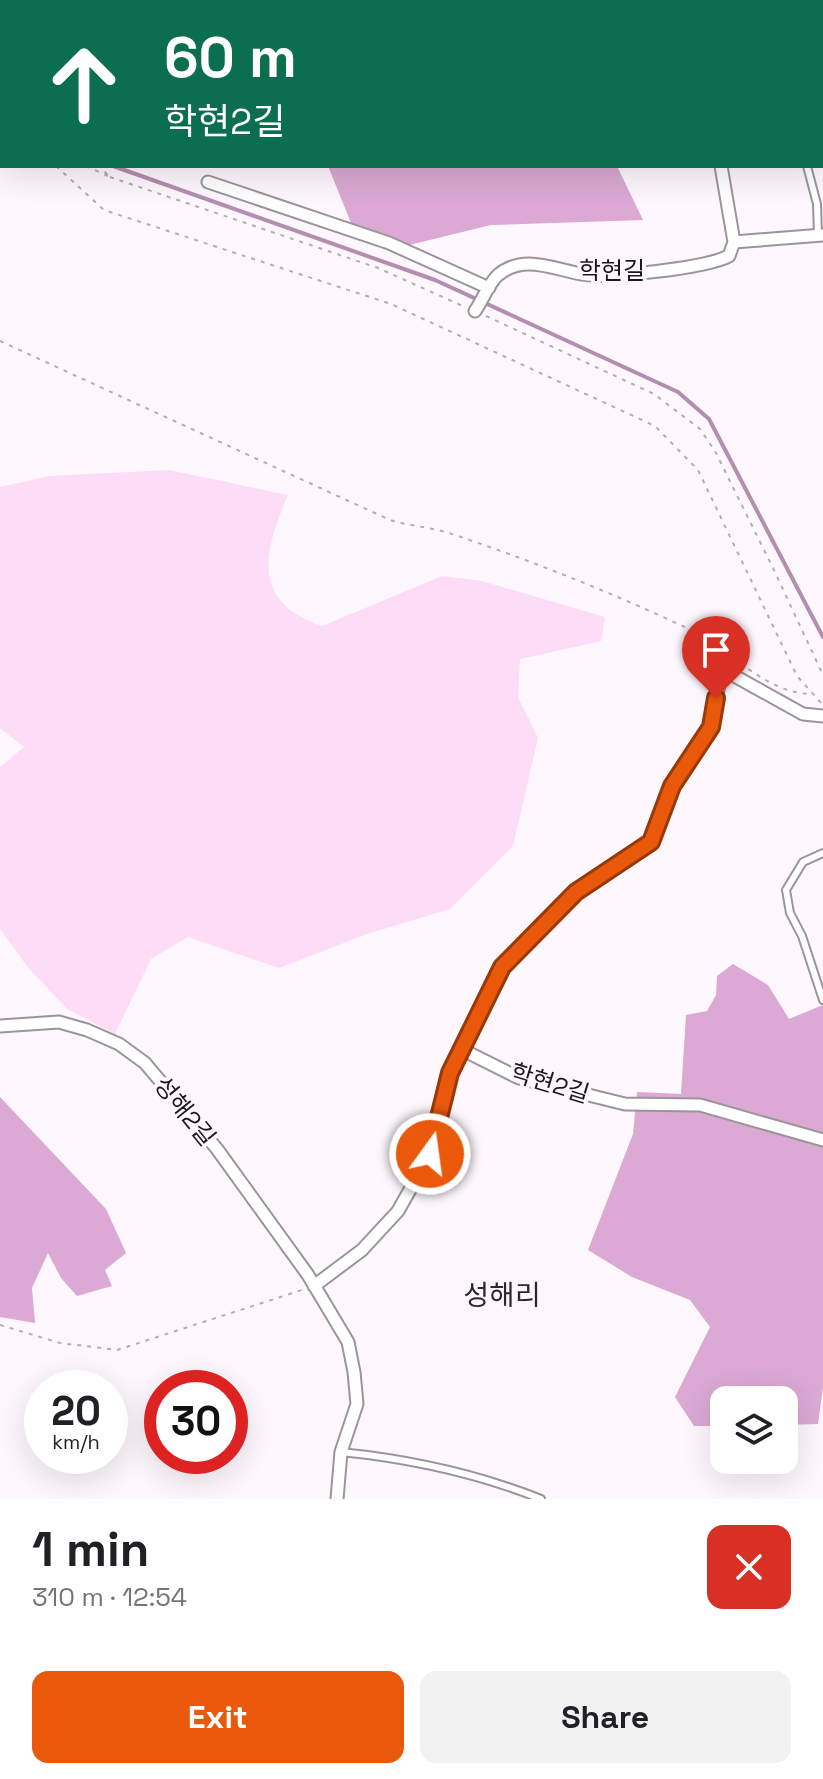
<!DOCTYPE html>
<meta charset="utf-8">
<style>
:root{--surface:#fff;--page:#f2f2f2;--text:#202124;--muted:#757577;--accent:#ea580c}
body{margin:0;font-family:"Space Grotesk","Noto Sans KR",sans-serif;background:var(--page);color:var(--text);height:100vh;display:flex;flex-direction:column;font-size:30px;white-space:nowrap}
*{box-sizing:border-box;margin:0}
p{font-size:26px;color:var(--muted)}
.icon{flex:none;width:44px;height:44px;fill:none;stroke:currentColor;stroke-width:2;stroke-linecap:round;stroke-linejoin:round}
.map{position:relative;height:1499px;overflow:hidden}
.panel{display:flex;flex-direction:column;background:var(--surface);flex:1}
.panel>*{flex:none}
.banner{position:absolute;left:0px;top:0px;width:824px;height:168px;box-shadow:0 8px 32px #0002;background:#0b6e4f;color:#fff;overflow:hidden}
.buttons{position:absolute;left:710px;top:1386px;display:grid;gap:16px}
.buttons a{display:grid;place-items:center;width:88px;height:88px;border-radius:16px;background:var(--surface);box-shadow:0 8px 32px #0002;font-size:40px}
.speed{position:absolute;left:24px;top:1370px;display:flex;gap:16px;font-size:40px;font-weight:700;text-align:center}
.speed>*{display:grid;place-content:center;width:104px;height:104px;border-radius:50%;background:var(--surface);box-shadow:0 8px 32px #0002;line-height:1}
.speed small{font-size:20px;font-weight:400}
.speed .limit{border:12px solid #d22;background:#fff;color:#111}
.pin{position:absolute;display:grid;place-items:center;width:68px;height:68px;color:#fff;margin:-82px -34px;border-radius:50% 50% 50% 0;rotate:-45deg;box-shadow:0 0 8px #0007}
.pin .icon{rotate:45deg}
.me{position:absolute;width:88px;margin:-44px;rotate:14deg;stroke-linejoin:round;filter:drop-shadow(0 0 6px #0008)}
.turn{display:flex;align-items:center;gap:28px;height:168px;padding:0 32px;font-size:36px}
.turn .icon{width:104px;height:104px;stroke-width:2.5}
.turn b{display:block;font-size:56px;line-height:68px}
.round{display:grid;place-items:center;flex:none;width:84px;height:84px;border-radius:16px;background:var(--page)}
.head{display:flex;align-items:center;justify-content:space-between;height:136px;padding:0 32px}
h1{font-size:48px;font-weight:700;line-height:60px}
.cta{display:flex;gap:16px;margin-top:auto;padding:16px 32px}
.cta a{flex:1;height:92px;border-radius:16px;background:var(--accent);color:#fff;font-size:32px;font-weight:700;line-height:92px;text-align:center}
.cta a+a{background:var(--page);color:var(--text)}
.map>svg:first-child{display:block}
.green{fill:#fcdcf7}
.forest{fill:#dba9d4}
.lines{fill:none;stroke-linecap:round;stroke-linejoin:round}
.stream{stroke:#b48eae;stroke-width:4}
.service-casing{stroke:#9b959a;stroke-width:10}
.minor-casing{stroke:#9b959a;stroke-width:15}
.path{stroke:#b4aeb3;stroke-width:2;stroke-dasharray:4 6;stroke-linecap:butt}
.service{stroke:#fff;stroke-width:6}
.minor{stroke:#fff;stroke-width:11}
.route-casing{stroke:#983908;stroke-width:20}
.route{stroke:#ea580c;stroke-width:14}
.labels{text-anchor:middle;dominant-baseline:central;stroke-width:8;stroke-linejoin:round;paint-order:stroke}
.street-label{font-size:24px;fill:#1b181a;stroke:#fef7fd}
.quarter-label{font-size:28px;fill:#2d282c;stroke:#fef7fd}
</style>
<div class="map">
<svg width="823" height="1499" viewBox="0 0 823 1499">
<rect width="100%" height="100%" fill="#fef7fd"/>
<path class="green" d="M169,470L288,495C263,553 251,602 322,626L442,576L482,581L605,617L601,641L520,659L518,697L538,738L513,846L450,909L367,934L279,968L188,937L151,959L115,1034L67,1009L27,966L0,929V767L24,747L0,728V487L50,476Z"/>
<path class="forest" d="M10,0H606L11,2Z
M328,166H617L643,220L491,225L405,246L351,223Z
M733,964L768,985L789,1019L823,1005V1387L818,1424L784,1425V1400H724V1426H694L675,1397L710,1327L690,1300L632,1277L588,1250L633,1134L637,1092L681,1094L686,1015L707,1011L716,995L717,976Z
M0,1097L106,1209L126,1253L105,1270L112,1286L77,1296L61,1278L48,1253L32,1288L35,1323L0,1317Z"/>
<g class="lines">
<path class="stream" d="M0,51L2,52
M113,166L435,280L678,392L709,419L823,637"/>
<defs>
<path id="service" d="M807,166L817,204L818,235
M823,853L803,862L786,890L790,913L802,936L823,1000
M341,1452C411,1459 476,1473 541,1499"/>
<path id="minor" d="M631,0L632,2
M721,166L734,242
M208,182L389,243L489,288
M475,311C482,301 489,283 498,275C524,253 555,270 582,274C609,279 705,268 729,256L734,242L823,235
M0,1026L59,1022L87,1030L119,1044L145,1063L217,1149L308,1275L348,1342L354,1372L357,1404L341,1452L337,1499
M463,1050L519,1078L625,1104L700,1105L823,1140
M314,1286L362,1250L398,1211L430,1154L450,1073L502,967L576,892L651,842L672,786L711,727L722,669L803,714L823,716"/>
</defs>
<use href="#service" class="service-casing"/>
<use href="#minor" class="minor-casing"/>
<path class="path" d="M5,0L6,2
M0,16L2,21
M0,60H2
M0,136H2
M56,166L104,210L391,304L655,426L698,470L797,676L822,704
M86,166L110,177L99,166
M110,177L378,268L465,307
M486,316L654,394L700,429L715,451L773,568L823,675
M0,341L390,520C409,526 430,527 449,533C530,560 610,592 687,628C728,647 761,691 809,694
M0,1325L60,1343L117,1350L302,1290"/>
<use href="#service" class="service"/>
<use href="#minor" class="minor"/>
</g>
<g class="lines">
<defs>
<path id="route" d="M430,1154L450,1073L502,967L576,892L651,842L672,786L711,727L716,698"/>
</defs>
<use href="#route" class="route-casing"/>
<use href="#route" class="route"/>
</g>
<g class="labels">
<g class="street-label">
<text x="612" y="270">학현길</text>
<text transform="translate(550 1083) rotate(17)">학현2길</text>
<text transform="translate(185 1111) rotate(51)">성해2길</text>
</g>
<g class="quarter-label">
<text x="502" y="1295">성해리</text>
</g>
</g>
</svg>
<div class="buttons">
<a><svg class="icon" aria-label="layers" viewBox="0 0 24 24"><path d="M12 4l9 5-9 5-9-5zM3 14l9 5 9-5"/></svg></a>
</div>
<div class="speed"><div>20<small>km/h</small></div><div class="limit">30</div></div>
<div class="pin" style="left:716px;top:698px;background:#d93025"><svg class="icon" aria-label="arrive" viewBox="0 0 24 24"><path d="M6 21V4h12l-3 4 3 4H6"/></svg></div>
<svg class="me" style="left:430px;top:1154px" viewBox="-20 -20 40 40"><circle r="17" fill="#ea580c" stroke="#fff" stroke-width="3"/><path d="M0-11L8 9 0 5-8 9z" fill="#fff"/></svg>
<div class="banner">
<div class="turn"><svg class="icon" aria-label="ahead" viewBox="0 0 24 24"><path d="M12 20V5M6 11l6-6 6 6"/></svg><div><b>60 m</b>학현2길</div></div>
</div>
</div>
<section class="panel">
<div class="head"><div><h1>1 min</h1><p>310 m · 12:54</p></div><a class="round" style="background:#d93025;color:#fff"><svg class="icon" aria-label="close" viewBox="0 0 24 24"><path d="M6 6l12 12M18 6L6 18"/></svg></a></div>
<div class="cta"><a>Exit</a><a>Share</a></div>
</section>
